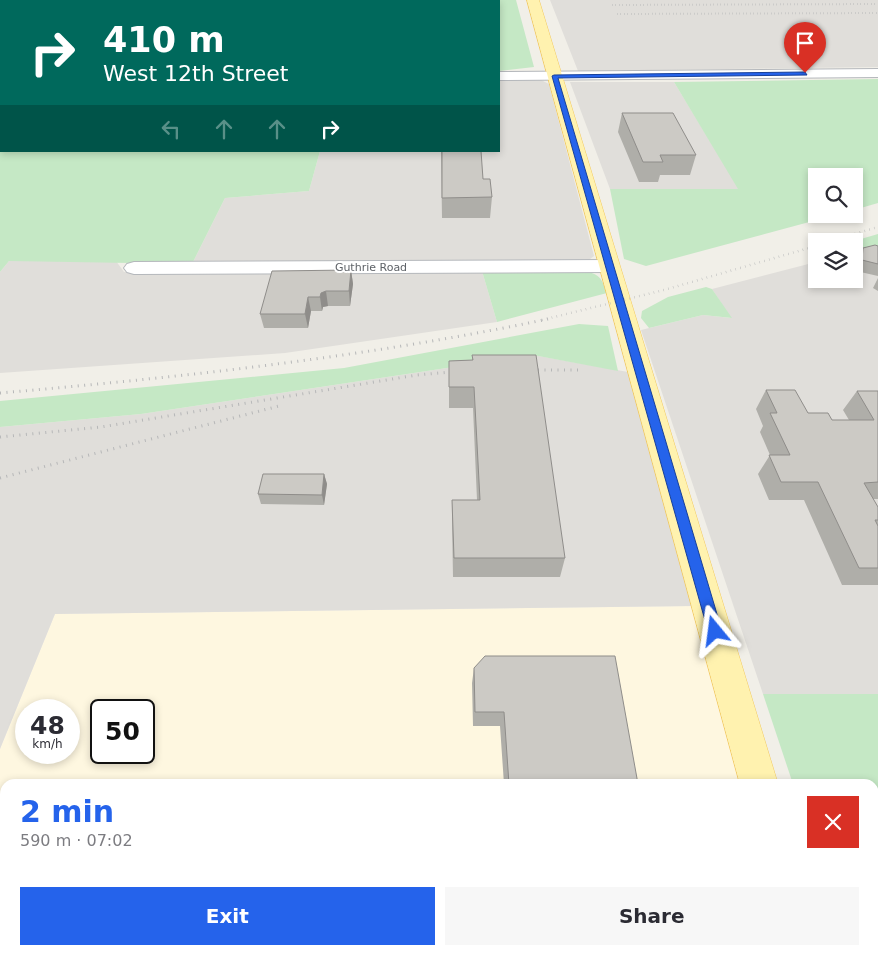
<!DOCTYPE html>
<meta charset="utf-8">
<style>
:root{--surface:#fff;--page:#f7f7f7;--text:#2b2b33;--muted:#7c7c81;--accent:#2563eb}
body{margin:0;font-family:"DejaVu Sans",sans-serif;background:var(--page);color:var(--text);height:100vh;display:flex;flex-direction:column;font-size:19px;white-space:nowrap}
*{box-sizing:border-box;margin:0}
p{font-size:16px;color:var(--muted)}
.icon{flex:none;width:28px;height:28px;fill:none;stroke:currentColor;stroke-width:2;stroke-linecap:round;stroke-linejoin:round}
.map{position:relative;flex:1;overflow:hidden}
.side{position:absolute;left:0px;top:779px;width:879px;height:176px;display:flex;flex-direction:column;background:var(--surface);border-radius:15px 15px 0 0;box-shadow:0 2px 8px #0003}
.side>*{flex:none}
.guide{position:absolute;left:0px;top:0px;width:500px;height:152px;box-shadow:0 2px 8px #0003;background:#00695c;color:#fff;overflow:hidden}
.fabs{position:absolute;left:808px;top:168px;display:grid;gap:10px}
.fabs a{display:grid;place-items:center;width:55px;height:55px;border-radius:0px;background:var(--surface);box-shadow:0 2px 8px #0003;font-size:25px}
.speed{position:absolute;left:15px;top:699px;display:flex;gap:10px;font-size:25px;font-weight:700;text-align:center}
.speed>*{display:grid;place-content:center;width:65px;height:65px;border-radius:50%;background:var(--surface);box-shadow:0 2px 8px #0003;line-height:1}
.speed small{font-size:12px;font-weight:400}
.speed .limit{border:2px solid #111;border-radius:8px;background:#fff;color:#111}
.pin{position:absolute;display:grid;place-items:center;width:42px;height:42px;color:#fff;margin:-51px -21px;border-radius:50% 50% 50% 0;rotate:-45deg;box-shadow:0 0 5px #0007}
.pin .icon{rotate:45deg}
.me{position:absolute;width:55px;margin:-28px;rotate:344deg;stroke-linejoin:round;filter:drop-shadow(0 0 4px #0008)}
.turn{display:flex;align-items:center;gap:18px;height:105px;padding:0 20px;font-size:22px}
.turn .icon{width:65px;height:65px;stroke-width:2.5}
.turn b{display:block;font-size:35px;line-height:42px}
.lanes{display:flex;align-items:center;height:48px;padding:0 20px;background:#0003;justify-content:center;gap:25px;direction:ltr}
.lanes .off{opacity:.35}
.round{display:grid;place-items:center;flex:none;width:52px;height:52px;border-radius:0px;background:var(--page)}
.head{display:flex;align-items:center;justify-content:space-between;height:85px;padding:0 20px}
h1{font-size:30px;font-weight:800;line-height:38px;color:var(--accent)}
.action{display:flex;gap:10px;margin-top:auto;padding:10px 20px}
.action a{flex:1;height:58px;border-radius:0px;background:var(--accent);color:#fff;font-size:20px;font-weight:800;line-height:58px;text-align:center}
.action a+a{background:var(--page);color:var(--text)}
.map>svg:first-child{display:block}
.commercial{fill:#fef7e0;fill-rule:evenodd}
.industrial{fill:#e0deda}
.green{fill:#c5e8c5}
.lines{fill:none;stroke-linecap:round;stroke-linejoin:round}
.minor-casing{stroke:#b5b8bc;stroke-width:2}
.major-casing{stroke:#f2c960;stroke-width:1}
.minor{fill:#fff;fill-rule:evenodd}
.major{fill:#fff2af;fill-rule:evenodd}
.rail-far2{stroke:#b6b7b8;stroke-width:2;stroke-dasharray:0.5 3;stroke-linecap:butt}
.rail-far1{stroke:#b6b7b8;stroke-width:2.5;stroke-dasharray:0.5 4.5;stroke-linecap:butt}
.rail{stroke:#b6b7b8;stroke-width:3;stroke-dasharray:1 5.5;stroke-linecap:butt}
.wall{fill:#afaea9}
.shaded-wall{fill:#8f8d8a}
.building{fill:#cccac5;stroke:#8f8d8a}
.route{fill:#2563eb;stroke:#184099}
.labels{text-anchor:middle;dominant-baseline:central;stroke-width:4;stroke-linejoin:round;paint-order:stroke}
.far-street-label{font-size:11px;fill:#5f6368;stroke:#fff}
</style>
<div class="map">
<svg width="878" height="954" viewBox="0 0 878 954">
<rect width="100%" height="100%" fill="#f1efe8"/>
<path class="commercial" d="M695,606L743,784H5V950H787L788,954H0V749L55,614ZM26,710H69V752H26ZM101,710H144V752H101Z"/>
<path class="industrial" d="M550,0H878V67L578,71Z
M499,79H539L549,84L594,256L586,262L192,264L225,198L309,191L320,151H499Z
M570,82H674L739,189H610Z
M878,247V694H763L641,330L703,315L731,318L712,289L816,262V279H854V253Z
M9,261H116L124,272L482,271L497,322L285,353L0,373V272Z
M533,355L628,372L695,606L55,614L0,749V427L141,414Z"/>
<path class="green" d="M0,0H516L534,67L499,71V1H1L0,28Z
M878,79V203L854,210V176H816V214H839L646,266L624,259L610,189H738L674,82Z
M0,85L1,151H320L309,191L225,198L192,264L9,261L0,272Z
M878,234V247L854,253V241Z
M580,270C598,274 601,275 607,293L497,322L482,271Z
M706,287L712,289L732,318L703,315L649,328L641,318L642,311L668,297Z
M579,324L608,326L618,371L533,355L141,414L0,427V401L344,368Z
M763,694H878V954H850L849,950H874V784H793Z"/>
<g class="lines">
<defs>
<path id="minor" d="M878,69V77L499,80V72Z
M0,74H1V82H0Z
M609,260L616,262L619,266L616,270L609,272L134,274L127,272L124,268L127,264L134,262Z"/>
<path id="major" d="M527,0H539L778,784H740Z
M786,950H830L831,954H787Z"/>
</defs>
<use href="#minor" class="minor-casing"/>
<use href="#major" class="major-casing"/>
<use href="#minor" class="minor"/>
<use href="#major" class="major"/>
<path class="rail-far2" d="M612,5L878,4
M617,14L878,13"/>
<path class="rail-far1" d="M831,241L878,227
M542,320L664,290L816,246"/>
<path class="rail" d="M525,370H582
M0,393C184,377 367,357 548,319
M0,437L101,427L417,375L462,371
M0,478L283,405"/>
</g>
<path class="wall" d="M622,113L696,155L690,175H660L658,182H639L618,132Z
M441,151L483,179L492,197L490,218H442Z
M878,246V276L856,271L857,259L863,248Z
M351,270L353,284L350,306H328L323,307L322,311H311L308,328H264L260,314Z
M878,278V291L873,288Z
M472,355L565,558L560,577H453L452,520V500H477L473,408H449V361L472,360Z
M766,390L808,413L832,420H849L843,410L857,391H878V499H873L878,507V585H842L804,500H769L758,474L770,455L760,432L763,426L756,409Z
M324,474L327,484L324,505L261,504L258,494Z
M474,668L638,784H504L500,726H473L472,683Z"/>
<path class="shaded-wall" d="M351,270L353,284L350,306L349,291Z
M326,291L328,306L323,307L322,311L320,297L321,293Z
M308,297L311,311L308,328L305,314Z
M324,474L327,484L324,505L322,495Z"/>
<path class="building" d="M622,113H673L696,155H660L663,162H643Z
M442,151H481L483,179H490L492,197L442,198Z
M875,245L878,246V264L862,260L863,248Z
M351,270L349,291H326L321,293L320,297H308L305,314H260L272,271Z
M472,355H536L565,558H454L452,500H480L474,387H449V361L473,360Z
M766,390H795L808,413H828L832,420H874L857,391H878V482L864,483L878,507V520H875L878,526V568H859L818,482H781L769,455H790L770,413H777Z
M263,474H324L322,495L258,494Z
M485,656H615L638,784H509L504,712H475L474,668Z"/>
<path class="route" d="M805,72L807,75L558,78L722,631L720,635L715,637L710,635L708,631L552,76L554,75Z"/>
<g class="labels">
<g class="far-street-label">
<text x="371" y="267">Guthrie Road</text>
</g>
</g>
</svg>
<div class="fabs">
<a><svg class="icon" aria-label="search" viewBox="0 0 24 24"><circle cx="10" cy="10" r="6"/><path d="M15 15l6 6"/></svg></a>
<a><svg class="icon" aria-label="layers" viewBox="0 0 24 24"><path d="M12 4l9 5-9 5-9-5zM3 14l9 5 9-5"/></svg></a>
</div>
<div class="speed"><div>48<small>km/h</small></div><div class="limit">50</div></div>
<div class="pin" style="left:805px;top:73px;background:#d93025"><svg class="icon" aria-label="arrive" viewBox="0 0 24 24"><path d="M6 21V4h12l-3 4 3 4H6"/></svg></div>
<svg class="me" style="left:715px;top:631px" viewBox="-20 -20 40 40"><path d="M0-17L14 15 0 8-14 15z" fill="#2563eb" stroke="#fff" stroke-width="4"/></svg>
<div class="guide">
<div class="turn"><svg class="icon" aria-label="right" viewBox="0 0 24 24"><path d="M7 20v-9h11M14 6l5 5-5 5"/></svg><div><b>410 m</b>West 12th Street</div></div>
<div class="lanes"><svg class="icon off" aria-label="left" viewBox="0 0 24 24"><path d="M17 20v-9H6M10 6l-5 5 5 5"/></svg><svg class="icon off" aria-label="ahead" viewBox="0 0 24 24"><path d="M12 20V5M6 11l6-6 6 6"/></svg><svg class="icon off" aria-label="ahead" viewBox="0 0 24 24"><path d="M12 20V5M6 11l6-6 6 6"/></svg><svg class="icon" aria-label="right" viewBox="0 0 24 24"><path d="M7 20v-9h11M14 6l5 5-5 5"/></svg></div>
</div>
<section class="side">
<div class="head"><div><h1>2 min</h1><p>590 m · 07:02</p></div><a class="round" style="background:#d93025;color:#fff"><svg class="icon" aria-label="close" viewBox="0 0 24 24"><path d="M6 6l12 12M18 6L6 18"/></svg></a></div>
<div class="action"><a>Exit</a><a>Share</a></div>
</section>
</div>
